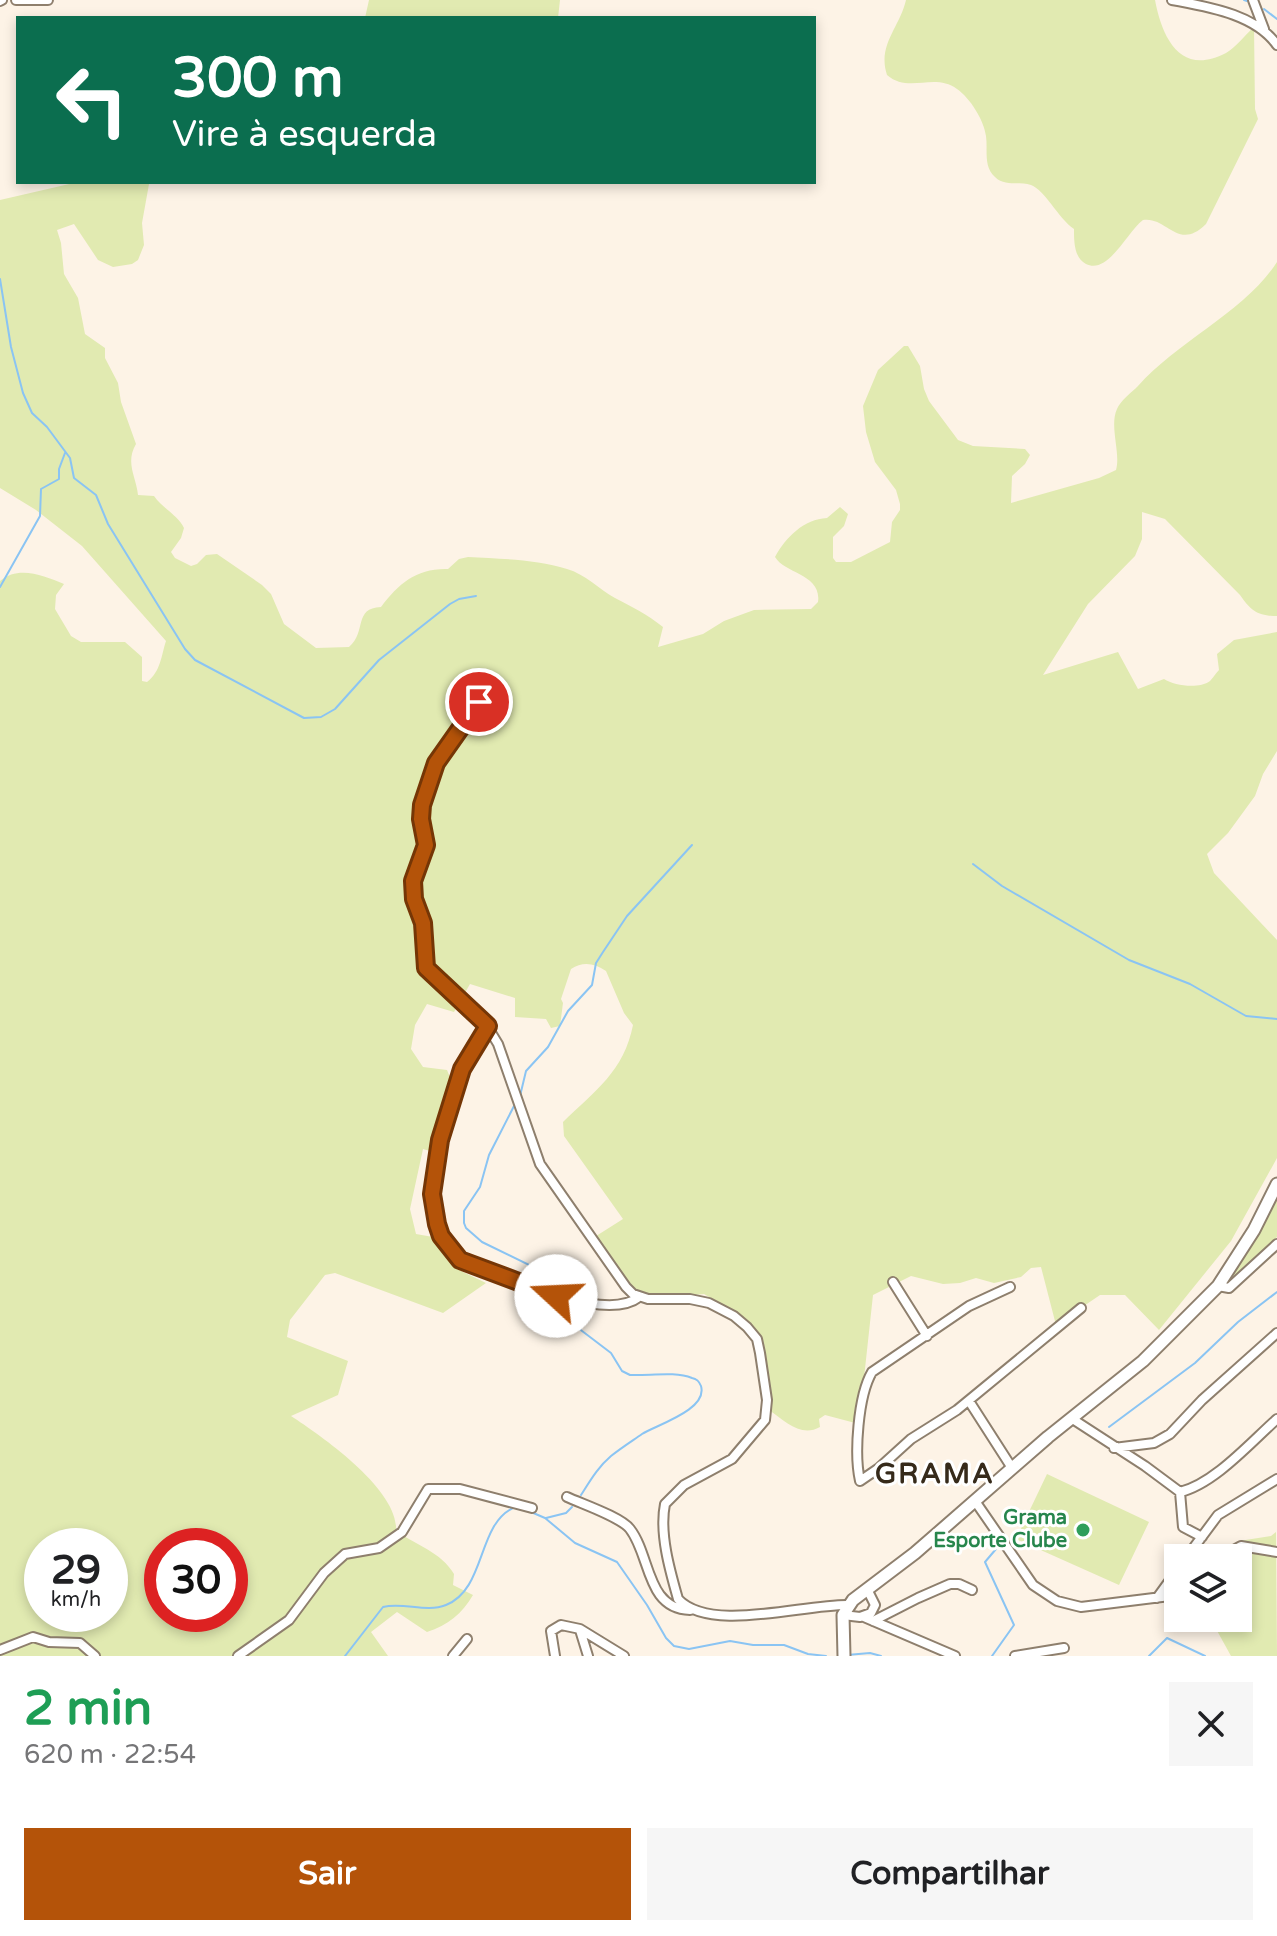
<!DOCTYPE html>
<html lang="pt">
<meta charset="utf-8">
<style>
:root{--surface:#fff;--page:#f6f6f6;--text:#202124;--muted:#757577;--accent:#b45309}
body{margin:0;font-family:"Varela Round",sans-serif;background:var(--page);color:var(--text);height:100vh;display:flex;flex-direction:column;font-size:30px;white-space:nowrap}
*{box-sizing:border-box;margin:0}
p{font-size:26px;color:var(--muted)}
.icon{flex:none;width:44px;height:44px;fill:none;stroke:currentColor;stroke-width:2;stroke-linecap:round;stroke-linejoin:round}
.map{position:relative;height:1656px;overflow:hidden}
.drawer{display:flex;flex-direction:column;background:var(--surface);flex:1}
.drawer>*{flex:none}
.top-card{position:absolute;left:16px;top:16px;width:800px;height:168px;border-radius:0px;box-shadow:0 4px 12px #0003;background:#0b6e4f;color:#fff;overflow:hidden}
.buttons{position:absolute;left:1164px;top:1544px;display:grid;gap:16px}
.buttons a{display:grid;place-items:center;width:88px;height:88px;border-radius:0px;background:var(--surface);box-shadow:0 4px 12px #0003;font-size:40px}
.speed{position:absolute;left:24px;top:1528px;display:flex;gap:16px;font-size:40px;font-weight:700;text-align:center}
.speed>*{display:grid;place-content:center;width:104px;height:104px;border-radius:50%;background:var(--surface);box-shadow:0 4px 12px #0003;line-height:1}
.speed small{font-size:20px;font-weight:400}
.speed .limit{border:12px solid #d22;background:#fff;color:#111}
.pin{position:absolute;display:grid;place-items:center;width:68px;height:68px;color:#fff;margin:-34px;border:4px solid #fff;border-radius:50%;box-shadow:0 2px 8px #0007}
.me{position:absolute;width:88px;margin:-44px;rotate:290deg;stroke-linejoin:round;filter:drop-shadow(0 0 6px #0008)}
.turn{display:flex;align-items:center;gap:28px;height:168px;padding:0 24px;font-size:36px}
.turn .icon{width:104px;height:104px;stroke-width:2.5}
.turn b{display:block;font-size:56px;line-height:68px}
.round{display:grid;place-items:center;flex:none;width:84px;height:84px;border-radius:0px;background:var(--page)}
.head{display:flex;align-items:center;justify-content:space-between;height:136px;padding:0 24px}
h1{font-size:48px;font-weight:700;line-height:60px;color:#1e9e55}
.action{display:flex;gap:16px;margin-top:auto;padding:16px 24px}
.action a{flex:1;height:92px;border-radius:0px;background:var(--accent);color:#fff;font-size:32px;font-weight:700;line-height:92px;text-align:center}
.action a+a{background:var(--page);color:var(--text)}
.map>svg:first-child{display:block}
.green{fill:#e1eab1;fill-rule:evenodd}
.lines{fill:none;stroke-linecap:round;stroke-linejoin:round}
.stream{stroke:#8ac4f3;stroke-width:2}
.minor-casing{stroke:#8e7f6d;stroke-width:12}
.secondary-casing{stroke:#8e7f6d;stroke-width:15}
.minor{stroke:#fff;stroke-width:8}
.secondary{stroke:#fff;stroke-width:11}
.route-casing{stroke:#753606;stroke-width:20}
.route{stroke:#b45309;stroke-width:14}
.leisure-dot{fill:#2e9e5b;stroke:#fff;stroke-width:3}
.labels{text-anchor:middle;dominant-baseline:central;stroke-width:6;stroke-linejoin:round;paint-order:stroke}
.leisure-label{font-size:20px;font-weight:bold;fill:#27864d;stroke:#fff;text-anchor:end}
.district-label{font-size:28px;font-weight:bold;letter-spacing:2px;fill:#362a1a;stroke:#fff}
</style>
<div class="map">
<svg width="1277" height="1656" viewBox="0 0 1277 1656">
<rect width="100%" height="100%" fill="#fdf3e6"/>
<path class="green" d="M369,0H560L558,18H365Z
M906,0H1155C1162,37 1180,77 1226,53C1235,48 1245,35 1254,27L1255,109L1258,119L1206,224C1178,252 1167,216 1143,220C1127,232 1108,275 1086,264C1074,258 1074,241 1074,229C1058,218 1045,190 1031,185C1019,181 1005,187 995,177C983,166 988,150 986,136C984,120 970,98 957,89C934,72 909,94 887,75C877,45 900,27 906,0Z
M78,182L149,184L142,223L144,245L138,260L132,264L113,267L98,260L74,224L57,230L61,243L64,274L78,298L85,334L105,348V358L118,383L121,402L136,444C125,463 136,476 138,495L154,496C163,509 178,515 184,528L181,538L171,552L175,558L191,566L197,564L206,555L217,554L262,585L271,594L284,624L316,648L349,647C367,632 353,608 381,607C399,583 417,568 448,569L459,559L468,557C500,559 536,559 567,569C585,574 599,589 615,598C632,607 647,614 663,627L658,647L703,634L724,621L754,610L811,609L818,602C822,574 785,574 775,557C786,537 804,519 827,518L840,507L848,514L844,526L833,537V558L836,562H851L890,542L892,522L900,510V504L896,490L875,462L866,432L863,406L878,370L904,346H908L920,366L924,389L929,401L958,440L973,446L1025,449L1030,455L1025,464L1012,476L1011,503L1099,478L1116,470C1121,453 1109,426 1117,409C1120,401 1132,392 1138,386C1177,342 1247,310 1277,262V616C1258,616 1251,611 1240,595L1165,519L1142,512V539L1135,556L1088,604L1043,675L1118,652L1138,689L1164,679C1175,686 1199,689 1210,681C1212,679 1217,672 1219,670L1217,654L1234,640L1277,632V751L1263,774L1255,796L1228,833L1207,854L1214,873L1277,940V1158L1231,1241L1159,1330L1125,1295H1100L1056,1325L1041,1267L1031,1268L1021,1277L994,1283L976,1278L960,1283L943,1284L911,1276L873,1295L859,1424L825,1415L819,1419L820,1427C801,1438 785,1421 769,1410L752,1327L728,1308L704,1294L631,1301L593,1238L623,1219L564,1136L563,1122C595,1091 624,1071 633,1025L624,1013L606,971C594,963 583,961 571,969L561,999L563,1003L560,1026L551,1028L546,1019L515,1017V998L470,984L454,1012L427,1004L415,1025L411,1049L423,1067L447,1070L452,1082L433,1152L423,1149L410,1209L416,1234L433,1237L461,1271L486,1283L443,1313L335,1273L325,1275L290,1320L287,1337L348,1361L338,1395L291,1416C323,1437 399,1490 396,1531C416,1545 441,1552 454,1574L453,1585L473,1595C462,1614 448,1625 427,1632L397,1612L371,1632L388,1656H0V581C19,565 44,576 64,584L56,595L55,609L71,636L81,642H125L142,657V681L147,682C161,671 161,656 166,641L82,546L36,510L0,488V200ZM42,1546H110V1614H42ZM162,1546H230V1614H162Z
M1277,1186V1237L1217,1293Z
M1047,1474L1149,1522L1119,1585L1016,1539Z
M1276,1532L1277,1656H1231L1210,1618H1238V1558H1221L1239,1541L1271,1536Z"/>
<g class="lines">
<path class="stream" d="M1244,0L1247,1
M1264,9L1277,19
M0,279L11,347L23,393L32,413L47,427L70,458L74,478L96,495L108,524L185,649L195,660L304,718L321,717L335,709L379,660L450,604L459,599L476,596
M0,587L40,516L41,489L59,479V469L65,453
M973,864L1002,886L1129,960L1190,984L1246,1016L1277,1019
M520,1096L526,1071L548,1047L568,1011L592,985L596,963L603,952L627,916L692,845
M514,1106L489,1155L480,1187L464,1211V1223L466,1228L482,1242L564,1282L565,1291
M564,1305L565,1318L611,1353L622,1371L630,1375C649,1376 675,1371 692,1378C697,1379 699,1381 701,1386C708,1410 656,1425 642,1434C632,1441 621,1448 611,1456C598,1467 590,1481 581,1495
M1109,1427L1195,1363L1238,1322L1277,1292
M531,1512L545,1518L575,1543L617,1562L647,1605L666,1638L674,1646L689,1649L730,1641L753,1645H784L808,1654L826,1656
M546,1518L566,1513L572,1507
M847,1655L870,1653L881,1656
M345,1656L383,1607C404,1602 426,1613 446,1605C486,1589 477,1525 513,1508
M992,1656L1014,1625L985,1562L996,1549
M1149,1656L1167,1638L1205,1656"/>
<defs>
<path id="minor" d="M16,0H48
M1172,0C1208,7 1255,14 1277,45
M1253,0L1264,29
M0,1L2,0
M487,688L436,763L422,805L421,819L426,845L413,881L414,899L423,923L426,968L484,1021L498,1044L540,1164L626,1287L633,1294L648,1299H690L709,1303L734,1316L747,1327L757,1339L760,1353L767,1400L765,1420L732,1459L684,1485L665,1504C659,1533 670,1571 678,1599C711,1634 806,1603 850,1605
M488,1026C479,1040 470,1053 463,1068C440,1113 411,1222 459,1259C468,1266 482,1268 493,1272C516,1281 538,1291 562,1297C583,1303 620,1312 639,1297
M893,1282L927,1336
M1218,1286L1229,1288L1277,1244
M1010,1287L969,1306L872,1372C858,1396 854,1454 860,1481L879,1468L911,1439L957,1410L1081,1308
M969,1401L1012,1468
M1071,1418L1145,1466L1180,1492L1183,1527L1202,1537
M1114,1448L1154,1443L1170,1434L1202,1400L1277,1333
M1180,1492C1214,1484 1250,1443 1277,1419
M567,1497C582,1504 621,1517 630,1529C651,1556 646,1609 690,1610
M975,1501L1033,1585L1057,1601L1081,1607L1178,1595
M1186,1558L1218,1515L1277,1479
M1219,1558L1241,1546L1277,1552
M1157,1598L1178,1569
M843,1615L860,1617L871,1613L875,1605L867,1589
M864,1617L955,1656
M873,1621L918,1598L950,1584H959L972,1590
M580,1630L588,1656
M0,1650L33,1637L49,1642L80,1643L95,1656
M238,1656L289,1620L324,1573L345,1554L379,1548L402,1532L428,1489H460L532,1508
M453,1656L467,1639
M555,1656L551,1631L561,1625L580,1629L624,1656
M1015,1656L1064,1648"/>
<path id="secondary" d="M844,1656L843,1615L853,1600L915,1553L1048,1437L1143,1361L1218,1286L1254,1230L1277,1184"/>
</defs>
<use href="#minor" class="minor-casing"/>
<use href="#secondary" class="secondary-casing"/>
<use href="#minor" class="minor"/>
<use href="#secondary" class="secondary"/>
</g>
<g class="lines">
<defs>
<path id="route" d="M479,702L436,763L422,805L421,819L426,845L413,881L414,899L423,923L426,968L488,1026L462,1069L440,1140L432,1194L437,1224L441,1236L460,1260L556,1296"/>
</defs>
<use href="#route" class="route-casing"/>
<use href="#route" class="route"/>
</g>
<circle class="leisure-dot" cx="1083" cy="1530" r="8"/>
<g class="labels">
<g class="leisure-label">
<text x="1067" y="1518">Grama<tspan x="1067" dy="23">Esporte Clube</tspan></text>
</g>
<g class="district-label">
<text x="935" y="1474">GRAMA</text>
</g>
</g>
</svg>
<div class="buttons">
<a><svg class="icon" aria-label="layers" viewBox="0 0 24 24"><path d="M12 4l9 5-9 5-9-5zM3 14l9 5 9-5"/></svg></a>
</div>
<div class="speed"><div>29<small>km/h</small></div><div class="limit">30</div></div>
<div class="pin" style="left:479px;top:702px;background:#d93025"><svg class="icon" aria-label="arrive" viewBox="0 0 24 24"><path d="M6 21V4h12l-3 4 3 4H6"/></svg></div>
<svg class="me" style="left:556px;top:1296px" viewBox="-20 -20 40 40"><circle r="19" fill="#fff"/><path d="M0-13L10 11 0 6-10 11z" fill="#b45309"/></svg>
<div class="top-card">
<div class="turn"><svg class="icon" aria-label="left" viewBox="0 0 24 24"><path d="M17 20v-9H6M10 6l-5 5 5 5"/></svg><div><b>300 m</b>Vire à esquerda</div></div>
</div>
</div>
<section class="drawer">
<div class="head"><div><h1>2 min</h1><p>620 m · 22:54</p></div><a class="round"><svg class="icon" aria-label="close" viewBox="0 0 24 24"><path d="M6 6l12 12M18 6L6 18"/></svg></a></div>
<div class="action"><a>Sair</a><a>Compartilhar</a></div>
</section>
